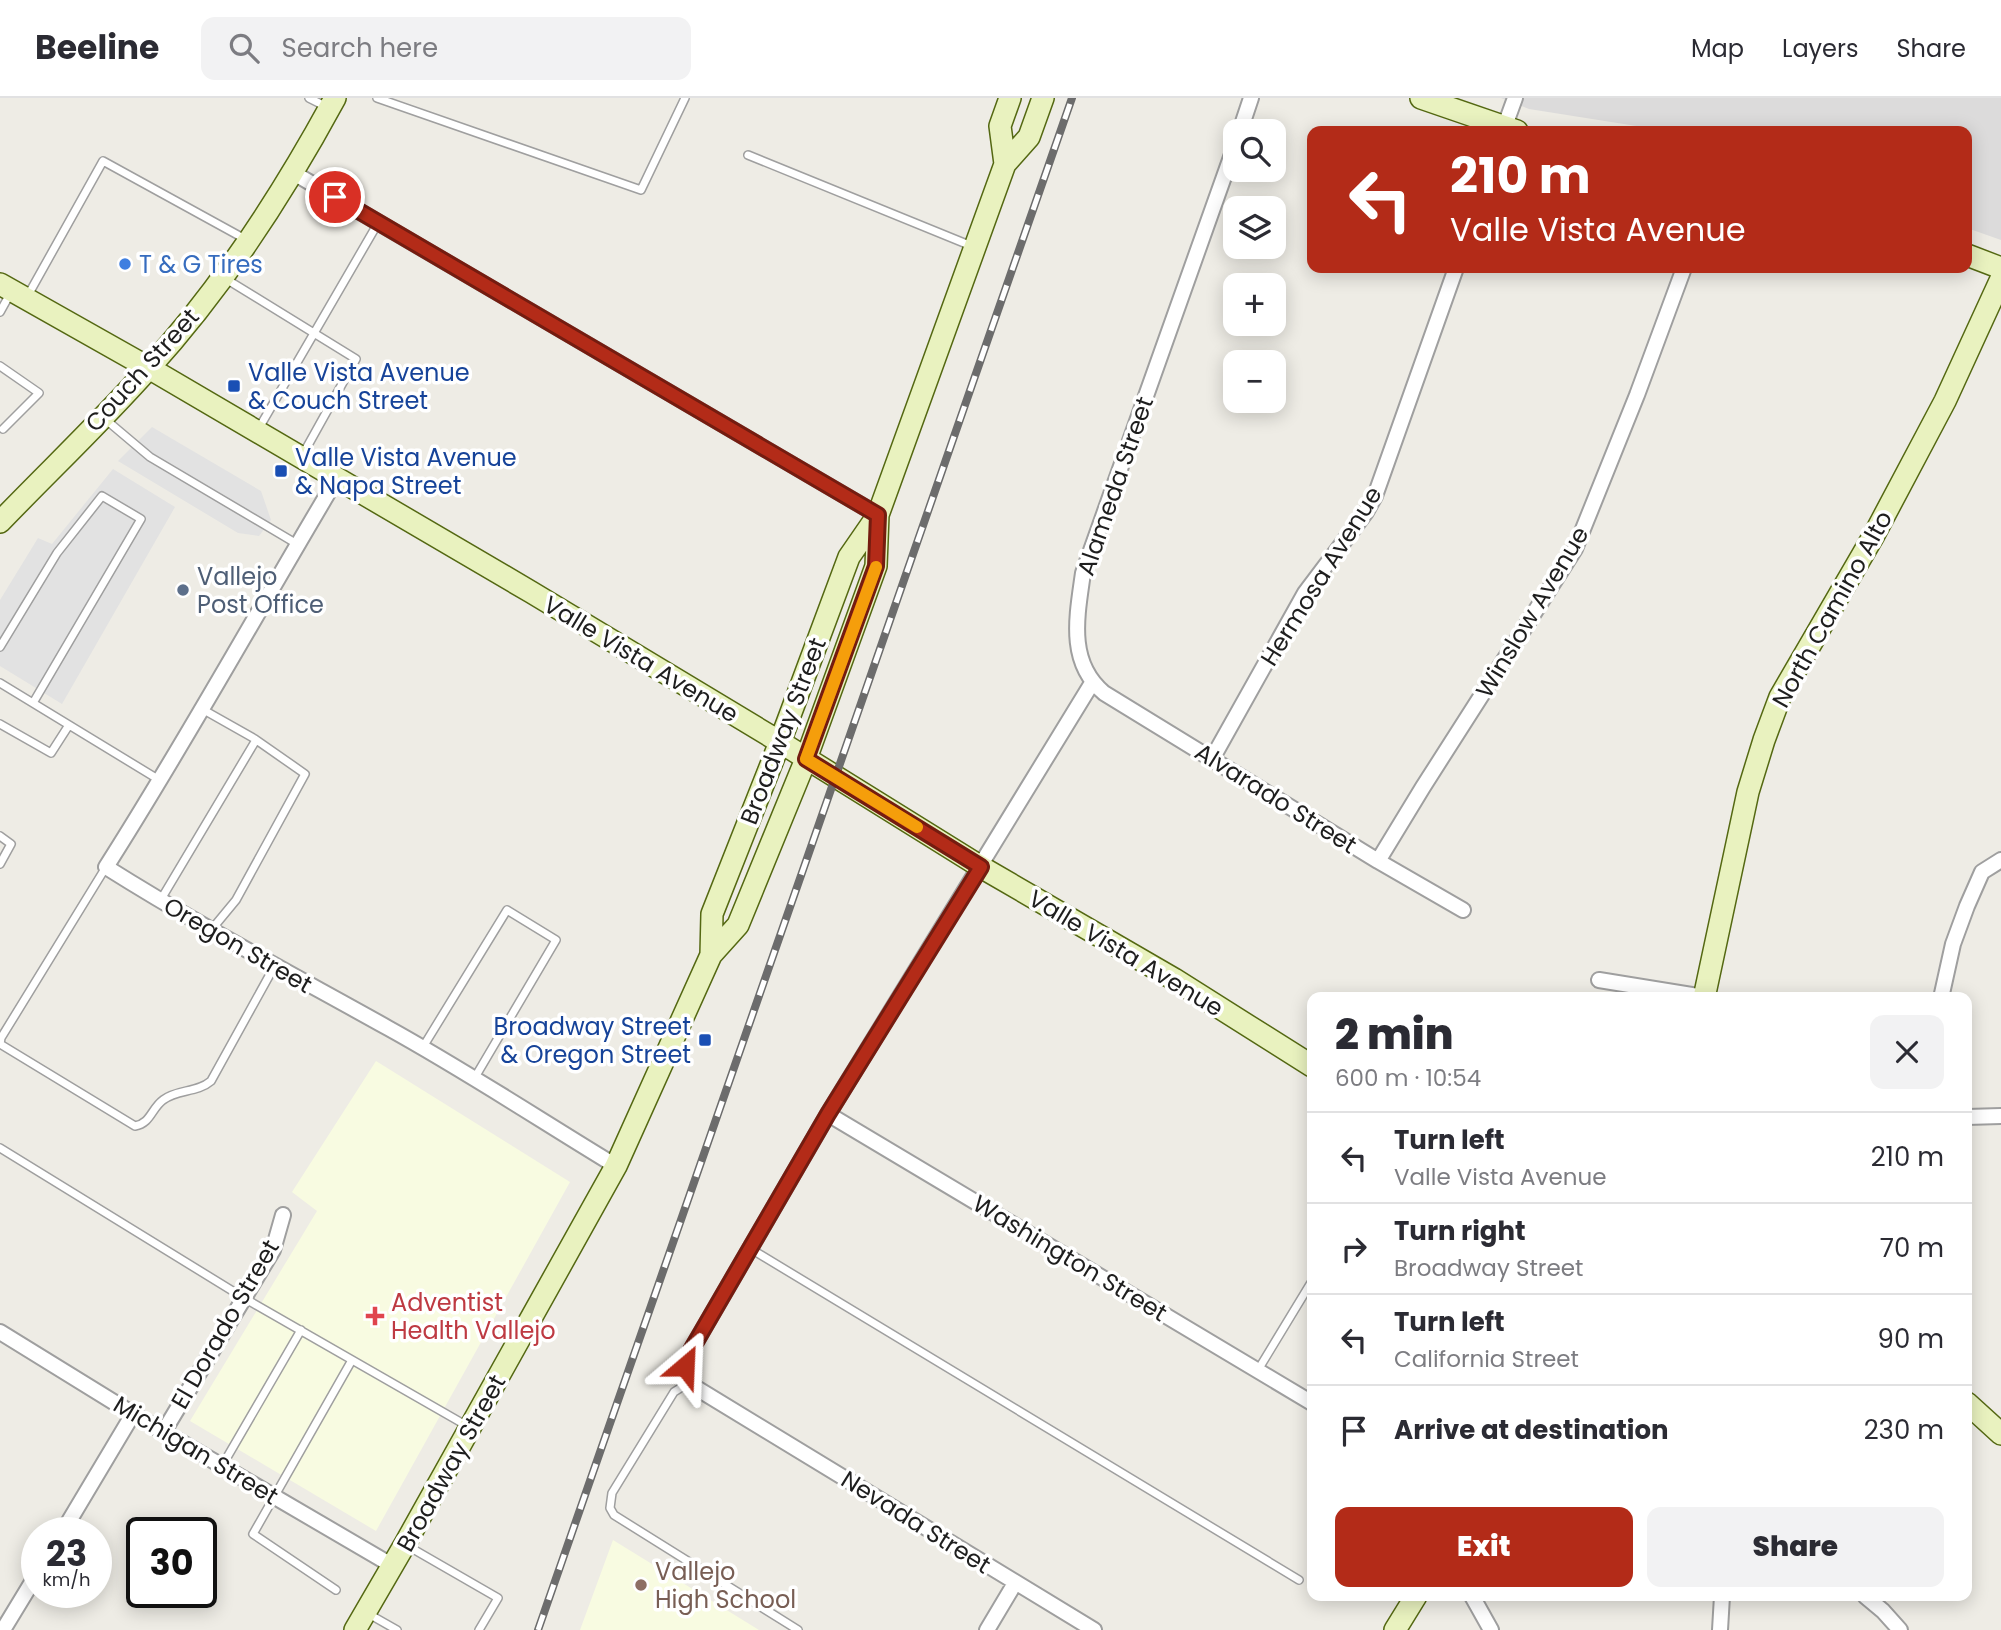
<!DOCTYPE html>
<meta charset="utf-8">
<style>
:root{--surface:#fff;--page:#f2f2f3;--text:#2b2b33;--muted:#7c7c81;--line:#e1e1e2;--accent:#b32b18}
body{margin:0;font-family:Poppins,sans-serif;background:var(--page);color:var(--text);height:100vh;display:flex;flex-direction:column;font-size:26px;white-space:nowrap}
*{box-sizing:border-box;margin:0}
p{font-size:23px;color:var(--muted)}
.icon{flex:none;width:38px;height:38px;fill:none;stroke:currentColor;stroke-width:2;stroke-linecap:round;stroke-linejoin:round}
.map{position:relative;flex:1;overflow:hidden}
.details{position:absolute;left:1307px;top:894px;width:665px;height:609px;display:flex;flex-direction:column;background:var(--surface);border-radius:14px;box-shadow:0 4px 18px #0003}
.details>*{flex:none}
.banner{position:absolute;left:1307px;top:28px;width:665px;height:147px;border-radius:14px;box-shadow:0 4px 18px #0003;background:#b32b18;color:#fff;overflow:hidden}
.fabs{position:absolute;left:1223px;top:21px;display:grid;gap:14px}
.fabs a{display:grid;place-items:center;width:63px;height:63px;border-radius:14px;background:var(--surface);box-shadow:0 4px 18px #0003;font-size:35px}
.speed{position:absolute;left:21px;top:1419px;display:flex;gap:14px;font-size:35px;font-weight:700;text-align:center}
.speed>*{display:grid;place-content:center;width:91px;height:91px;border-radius:50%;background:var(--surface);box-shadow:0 4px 18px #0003;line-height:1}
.speed small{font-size:18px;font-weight:400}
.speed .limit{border:4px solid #111;border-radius:10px;background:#fff;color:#111}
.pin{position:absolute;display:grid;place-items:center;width:60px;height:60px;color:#fff;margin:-30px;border:4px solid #fff;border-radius:50%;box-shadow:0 2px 7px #0007}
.me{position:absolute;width:77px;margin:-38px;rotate:26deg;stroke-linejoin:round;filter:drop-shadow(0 0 5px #0008)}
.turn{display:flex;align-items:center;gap:24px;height:147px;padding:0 28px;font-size:32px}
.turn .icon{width:91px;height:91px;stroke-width:2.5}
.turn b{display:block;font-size:49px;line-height:60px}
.round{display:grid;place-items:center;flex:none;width:74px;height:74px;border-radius:14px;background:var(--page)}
.summary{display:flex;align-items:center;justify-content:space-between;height:119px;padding:0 28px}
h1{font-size:42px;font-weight:800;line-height:52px}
.button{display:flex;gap:14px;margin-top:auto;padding:14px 28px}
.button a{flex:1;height:80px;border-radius:14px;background:var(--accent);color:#fff;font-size:28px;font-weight:800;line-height:80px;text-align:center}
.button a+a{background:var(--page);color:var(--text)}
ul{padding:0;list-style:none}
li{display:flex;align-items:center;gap:21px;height:91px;padding:0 28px;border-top:2px solid var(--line)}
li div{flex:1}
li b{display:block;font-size:26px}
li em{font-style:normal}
header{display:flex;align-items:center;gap:42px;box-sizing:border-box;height:98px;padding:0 35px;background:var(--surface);border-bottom:2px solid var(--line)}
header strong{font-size:33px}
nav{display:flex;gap:38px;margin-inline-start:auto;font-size:24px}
.search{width:490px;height:63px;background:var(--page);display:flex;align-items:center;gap:18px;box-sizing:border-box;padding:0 24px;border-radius:14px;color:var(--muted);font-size:26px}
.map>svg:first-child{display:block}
.residential{fill:#dcdbdb}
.education{fill:#f8fbe1}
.parking{fill:#e2e2e2}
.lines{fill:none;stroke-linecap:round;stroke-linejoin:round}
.lane-casing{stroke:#9f9f9f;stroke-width:10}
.street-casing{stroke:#9f9f9f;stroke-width:18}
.secondary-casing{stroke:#546812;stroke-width:24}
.lane{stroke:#fff;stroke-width:7}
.street{stroke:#fff;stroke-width:14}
.secondary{stroke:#e9f2bf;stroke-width:21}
.rail-casing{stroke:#6c6c6c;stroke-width:8}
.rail{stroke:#fff;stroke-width:5;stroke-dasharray:16;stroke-linecap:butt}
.route-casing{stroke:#741c10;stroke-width:18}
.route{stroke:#b32b18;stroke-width:12}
.slow{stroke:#f59e0b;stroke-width:12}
.shop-dot{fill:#3f7fe0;stroke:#fff;stroke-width:2.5}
.transit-dot{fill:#1a4fb4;stroke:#fff;stroke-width:2.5}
.service-dot{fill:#5c6f8a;stroke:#fff;stroke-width:2.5}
.health-dot{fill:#e0444e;stroke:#fff;stroke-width:2.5}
.education-dot{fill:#8d6e63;stroke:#fff;stroke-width:2.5}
.labels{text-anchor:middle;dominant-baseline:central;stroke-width:7;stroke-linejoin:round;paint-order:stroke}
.shop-label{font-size:24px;fill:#366cbe;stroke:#fff;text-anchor:start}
.street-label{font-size:24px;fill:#1e1e1e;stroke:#fff}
.transit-label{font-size:24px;fill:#164399;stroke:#fff;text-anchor:start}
.service-label{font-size:24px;fill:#4e5e75;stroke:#fff;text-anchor:start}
.health-label{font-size:24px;fill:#be3a42;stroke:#fff;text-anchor:start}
.education-label{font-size:24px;fill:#785e54;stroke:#fff;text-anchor:start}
</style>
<header>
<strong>Beeline</strong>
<div class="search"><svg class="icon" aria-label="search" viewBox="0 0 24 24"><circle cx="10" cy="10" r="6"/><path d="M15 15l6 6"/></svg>Search here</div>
<nav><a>Map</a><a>Layers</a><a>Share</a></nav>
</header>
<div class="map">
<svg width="2001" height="1532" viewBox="0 0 2001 1532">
<rect width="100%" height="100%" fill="#eeece5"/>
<path class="residential" d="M1501,0H2001V142L1967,130V33H1668L1529,11Z"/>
<path class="education" d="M376,963L570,1084L376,1433L190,1323L317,1113L292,1094Z
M613,1442L759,1532H580Z"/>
<path class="parking" d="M152,329L261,393L271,422L259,438L238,435L118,363Z
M113,371L175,409L62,606L0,568V502L38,440L52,446Z"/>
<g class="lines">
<defs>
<path id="lane" d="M309,0L329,10
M377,0L641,92L685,0
M748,57L974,149
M226,181L356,261L302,358
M27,199L103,63L245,141
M0,214L10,196
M0,268L39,295L3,331
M105,321L150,359L297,446
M259,330L378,125
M0,549L57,455L102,398L141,421L33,605
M0,585L161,683
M202,611L255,641L305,676L236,802L212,831
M0,626L51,655L69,627
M0,738L11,746L0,766
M106,769L1,940L0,946L135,1028C151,1025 151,1011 163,1002C177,991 197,995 211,983L274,869
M160,803L256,642
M423,949L507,812L556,842L474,981
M0,1050L244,1200L469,1329
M751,1151L1299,1482
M1258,1272L1312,1183
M690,1284L674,1294L612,1395L610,1410L614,1417L798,1532
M222,1368L301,1232
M406,1447L498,1500L479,1532
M336,1492L253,1436L352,1262
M367,1515L397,1532"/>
<path id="street" d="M1240,33L1251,0
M1503,33L1515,0
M1236,45L1083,475C1077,518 1067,564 1104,595L1378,763L1463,812
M292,74L878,417
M337,380C260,509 187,642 106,769C198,827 293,877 388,930C466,973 540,1022 616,1068
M1092,585L828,1016L690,1254C683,1268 684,1275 693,1288L1094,1532
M1212,661L1305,495L1366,414L1375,398L1456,170
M1378,763L1423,689L1575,451L1637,297L1684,170
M1599,882L1704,899
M1941,900L1953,846L1967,808L1982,774L2001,762
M828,1016L1312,1305
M1967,1019L2001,1018
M0,1234L133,1316L393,1468
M164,1333L273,1152L283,1117
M62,1435L133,1316
M1472,1498L1491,1532
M1865,1498L1883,1513L1900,1532
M3,1532L37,1476
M987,1532L1015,1485
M1720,1532L1722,1498"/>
<path id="secondary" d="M1421,0L1517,33
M1005,66L1000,28L1010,0
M1967,157L2001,170
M0,186L149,270L531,494L780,644L981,769L1174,881L1312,968
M0,424C49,373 101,324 148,271C222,190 283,96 335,0
M711,857L712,816L780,644L849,459L878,417L1005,66L1029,39L1043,0
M1704,900L1748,694L1764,642L1780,599L1874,437L1945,303L2001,181
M1967,1305L2001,1336
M355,1532L405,1446L616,1068L711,857L738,827L806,661L876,468L878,417
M1395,1532L1416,1498"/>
</defs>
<use href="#lane" class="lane-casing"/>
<use href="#street" class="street-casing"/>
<use href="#secondary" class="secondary-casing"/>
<use href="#lane" class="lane"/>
<use href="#street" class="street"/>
<use href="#secondary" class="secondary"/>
<defs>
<path id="rail" d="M538,1532L1072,0"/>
</defs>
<use href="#rail" class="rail-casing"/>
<use href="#rail" class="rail"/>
</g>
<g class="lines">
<defs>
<path id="route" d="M335,99L878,417L876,468L806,661L981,769L828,1016L690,1254L685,1268"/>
</defs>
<use href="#route" class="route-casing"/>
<use href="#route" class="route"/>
<path class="slow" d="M876,469L806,661L917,729"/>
</g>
<circle class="shop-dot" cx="125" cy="166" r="7"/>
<g class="transit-dot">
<rect x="227" y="281" width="14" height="14" rx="3.5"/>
<rect x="274" y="366" width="14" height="14" rx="3.5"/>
<rect x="698" y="935" width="14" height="14" rx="3.5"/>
</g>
<circle class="service-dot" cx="183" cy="492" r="7"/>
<path class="health-dot" d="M371.5 1207.5h7v7h7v7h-7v7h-7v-7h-7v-7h7z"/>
<circle class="education-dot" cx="641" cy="1487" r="7"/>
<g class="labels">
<g class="shop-label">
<text x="139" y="166">T &amp; G Tires</text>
</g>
<g class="street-label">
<text transform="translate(142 272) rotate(-48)">Couch Street</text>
<text transform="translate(1115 388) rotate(-71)">Alameda Street</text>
<text transform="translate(1321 478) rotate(-58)">Hermosa Avenue</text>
<text transform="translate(1832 511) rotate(-61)">North Camino Alto</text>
<text transform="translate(1532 514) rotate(-59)">Winslow Avenue</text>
<text transform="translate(641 561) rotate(31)">Valle Vista Avenue</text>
<text transform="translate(783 633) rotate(-69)">Broadway Street</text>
<text transform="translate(1276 700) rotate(32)">Alvarado Street</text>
<text transform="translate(238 847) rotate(30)">Oregon Street</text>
<text transform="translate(1126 855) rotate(31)">Valle Vista Avenue</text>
<text transform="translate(1070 1160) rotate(31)">Washington Street</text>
<text transform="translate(225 1226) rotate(-60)">El Dorado Street</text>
<text transform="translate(196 1352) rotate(31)">Michigan Street</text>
<text transform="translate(451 1365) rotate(-61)">Broadway Street</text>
<text transform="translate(916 1424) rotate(32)">Nevada Street</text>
</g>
<g class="transit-label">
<text x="248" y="274">Valle Vista Avenue<tspan x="248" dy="28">&amp; Couch Street</tspan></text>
<text x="295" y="359">Valle Vista Avenue<tspan x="295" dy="28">&amp; Napa Street</tspan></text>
<text x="691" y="928" text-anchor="end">Broadway Street<tspan x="691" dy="28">&amp; Oregon Street</tspan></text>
</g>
<g class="service-label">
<text x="197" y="478">Vallejo<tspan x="197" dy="28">Post Office</tspan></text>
</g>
<g class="health-label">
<text x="391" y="1204">Adventist<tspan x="391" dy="28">Health Vallejo</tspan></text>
</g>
<g class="education-label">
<text x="655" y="1473">Vallejo<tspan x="655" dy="28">High School</tspan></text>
</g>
</g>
</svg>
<div class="fabs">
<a><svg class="icon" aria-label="search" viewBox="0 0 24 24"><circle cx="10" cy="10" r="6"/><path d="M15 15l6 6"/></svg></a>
<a><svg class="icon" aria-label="layers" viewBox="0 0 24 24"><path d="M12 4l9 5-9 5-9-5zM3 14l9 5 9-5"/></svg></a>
<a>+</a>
<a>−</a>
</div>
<div class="speed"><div>23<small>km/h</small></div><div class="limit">30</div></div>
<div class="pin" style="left:335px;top:99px;background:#d93025"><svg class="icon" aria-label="arrive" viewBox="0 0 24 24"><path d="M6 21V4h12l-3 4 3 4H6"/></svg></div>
<svg class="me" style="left:685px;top:1268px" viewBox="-20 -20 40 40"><path d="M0-17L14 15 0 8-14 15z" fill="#b32b18" stroke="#fff" stroke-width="4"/></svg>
<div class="banner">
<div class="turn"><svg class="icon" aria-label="left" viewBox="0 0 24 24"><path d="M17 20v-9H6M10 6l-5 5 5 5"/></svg><div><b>210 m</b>Valle Vista Avenue</div></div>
</div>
<section class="details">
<div class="summary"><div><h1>2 min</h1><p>600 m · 10:54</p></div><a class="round"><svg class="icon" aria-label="close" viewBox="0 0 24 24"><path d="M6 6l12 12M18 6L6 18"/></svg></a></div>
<ul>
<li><svg class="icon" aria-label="left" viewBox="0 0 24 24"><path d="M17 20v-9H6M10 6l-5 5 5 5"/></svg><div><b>Turn left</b><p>Valle Vista Avenue</p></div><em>210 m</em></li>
<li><svg class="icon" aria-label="right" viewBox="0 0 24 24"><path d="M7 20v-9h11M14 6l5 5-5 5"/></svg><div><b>Turn right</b><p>Broadway Street</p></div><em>70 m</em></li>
<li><svg class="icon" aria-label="left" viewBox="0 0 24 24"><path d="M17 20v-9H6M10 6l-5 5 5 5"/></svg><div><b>Turn left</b><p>California Street</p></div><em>90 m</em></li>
<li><svg class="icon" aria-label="arrive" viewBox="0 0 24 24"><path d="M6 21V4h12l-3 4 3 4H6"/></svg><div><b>Arrive at destination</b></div><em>230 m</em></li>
</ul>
<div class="button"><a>Exit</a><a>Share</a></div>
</section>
</div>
